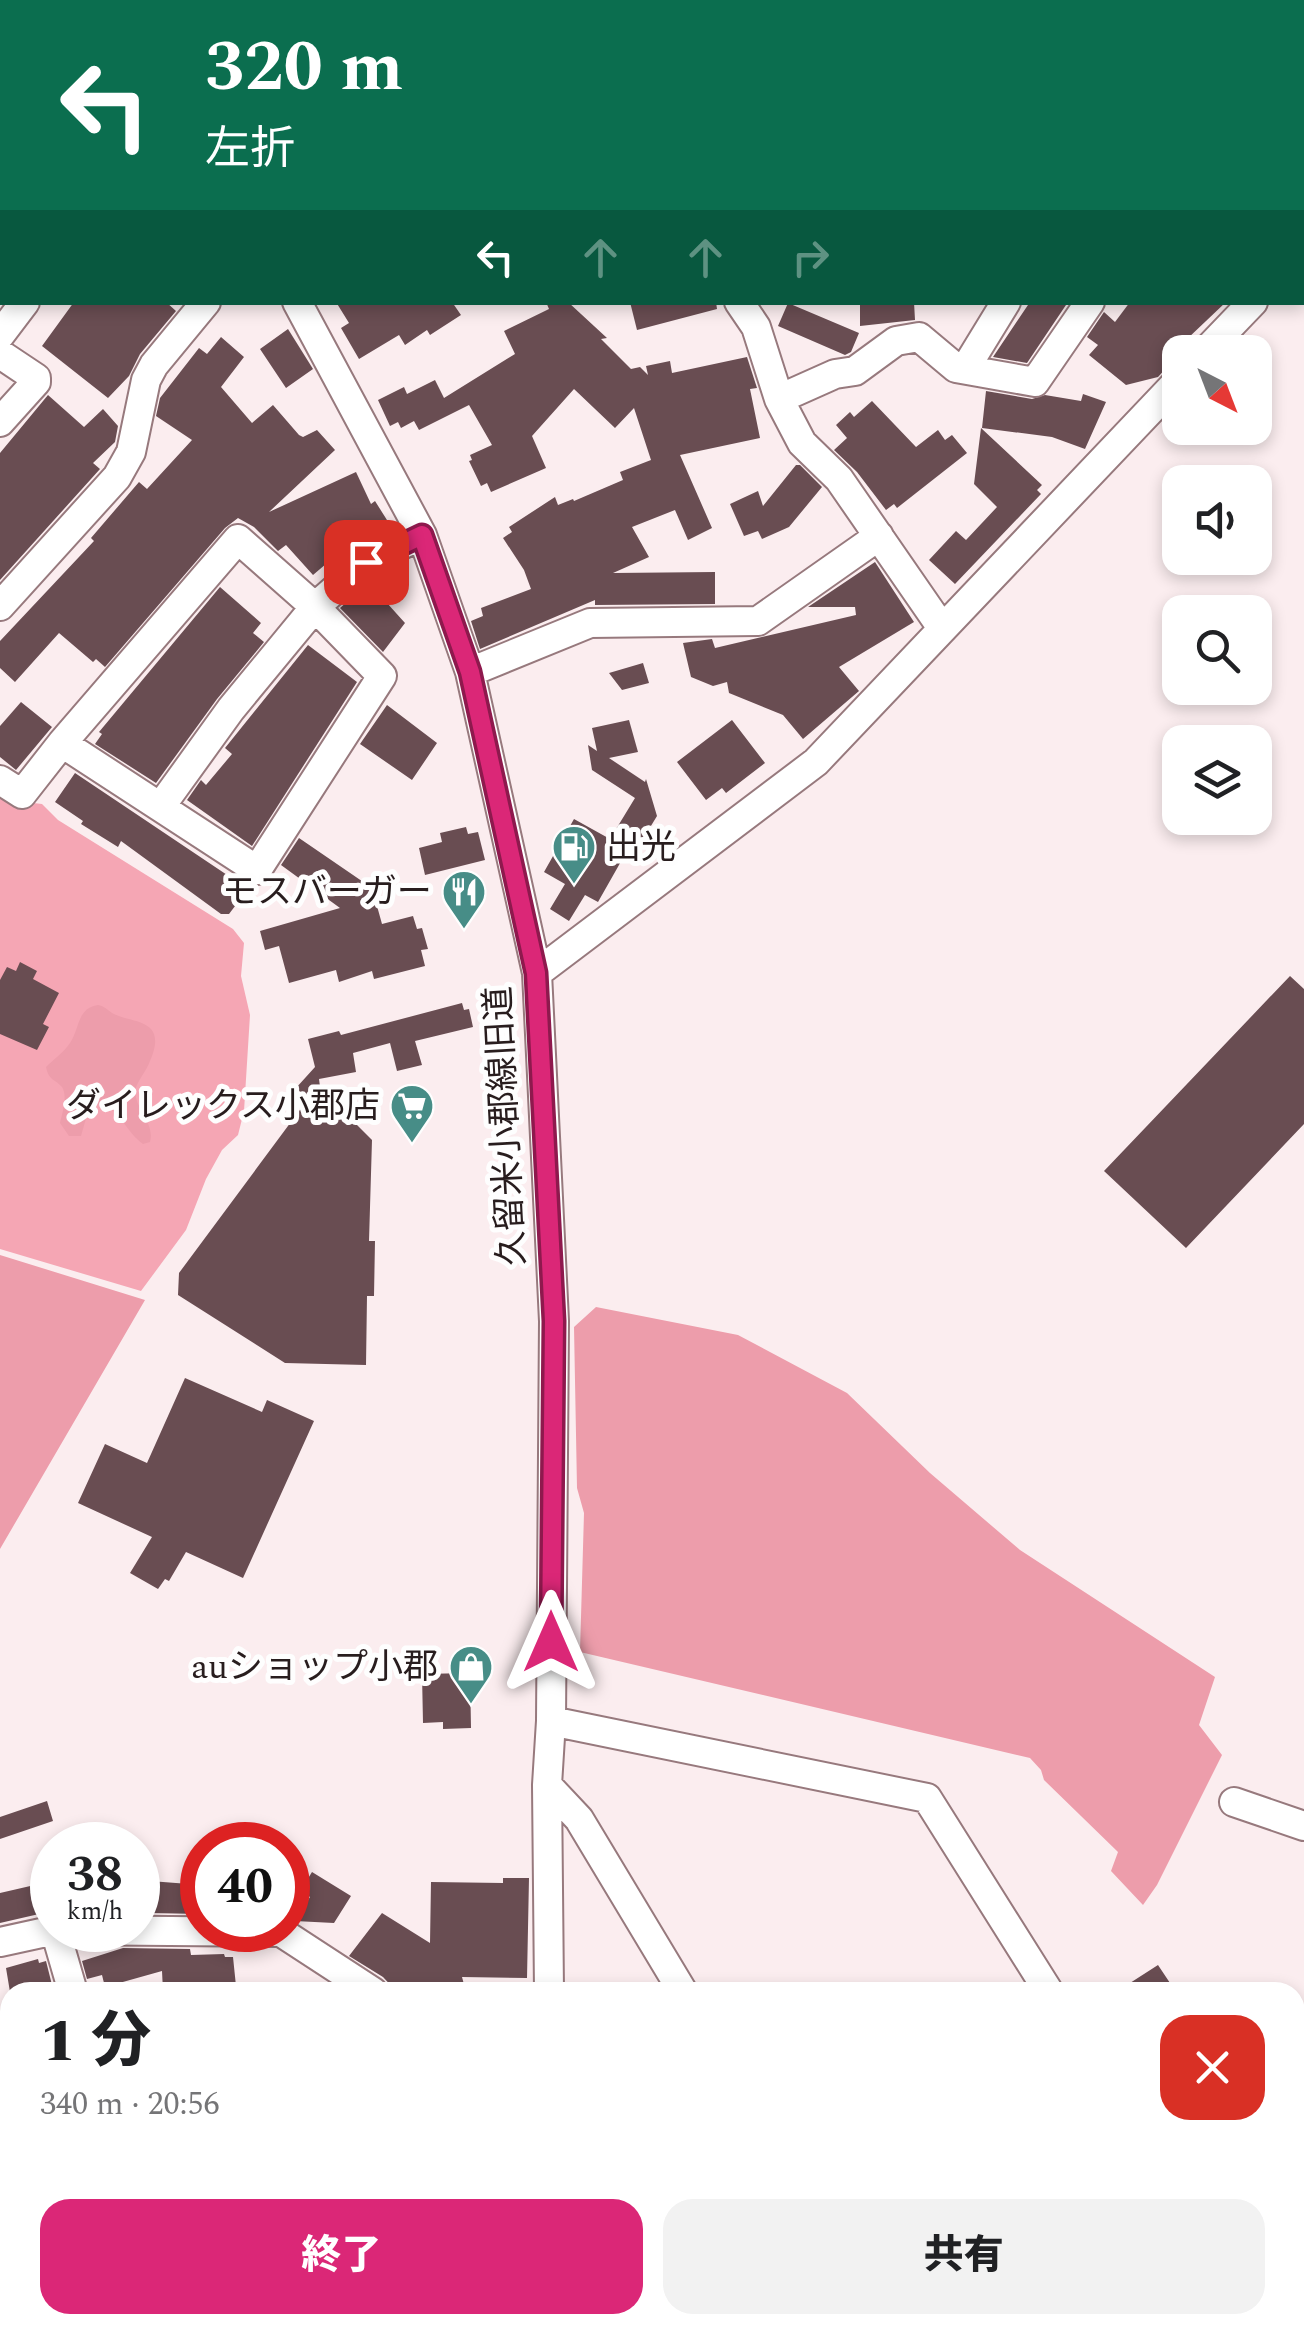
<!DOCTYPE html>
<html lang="ja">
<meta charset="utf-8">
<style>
:root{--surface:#fff;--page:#f2f2f2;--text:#202124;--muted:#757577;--accent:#db2777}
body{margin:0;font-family:Spectral,"Noto Sans JP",serif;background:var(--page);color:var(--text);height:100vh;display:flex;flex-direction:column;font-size:38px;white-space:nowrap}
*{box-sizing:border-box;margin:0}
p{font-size:32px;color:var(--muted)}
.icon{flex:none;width:55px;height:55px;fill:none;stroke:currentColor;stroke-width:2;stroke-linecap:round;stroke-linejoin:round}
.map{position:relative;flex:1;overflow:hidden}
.panel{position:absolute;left:0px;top:1982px;width:1305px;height:352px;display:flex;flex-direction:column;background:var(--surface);border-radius:30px 30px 0 0;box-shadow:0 5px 15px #0003}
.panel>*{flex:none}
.top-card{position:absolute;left:0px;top:0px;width:1305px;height:305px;box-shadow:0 5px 15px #0003;background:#0b6e4f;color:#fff;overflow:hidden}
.needle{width:65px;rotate:138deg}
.controls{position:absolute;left:1162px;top:335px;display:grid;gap:20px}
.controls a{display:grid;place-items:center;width:110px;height:110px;border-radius:20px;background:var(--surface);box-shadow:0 5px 15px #0003;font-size:50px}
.speed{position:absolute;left:30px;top:1822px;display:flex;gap:20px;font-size:50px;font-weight:700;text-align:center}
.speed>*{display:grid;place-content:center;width:130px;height:130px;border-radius:50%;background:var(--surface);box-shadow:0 5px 15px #0003;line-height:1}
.speed small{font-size:25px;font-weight:400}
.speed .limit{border:15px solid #d22;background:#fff;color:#111}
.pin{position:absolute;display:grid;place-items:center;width:85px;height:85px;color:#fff;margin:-42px;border-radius:20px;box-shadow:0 5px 15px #0006}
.me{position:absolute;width:110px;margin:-55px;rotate:0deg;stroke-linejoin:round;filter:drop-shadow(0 0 8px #0008)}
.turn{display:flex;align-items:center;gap:35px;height:210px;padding:0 40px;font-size:45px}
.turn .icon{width:130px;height:130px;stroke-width:2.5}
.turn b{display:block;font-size:70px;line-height:85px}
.lanes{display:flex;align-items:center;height:95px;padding:0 40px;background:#0003;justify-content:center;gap:50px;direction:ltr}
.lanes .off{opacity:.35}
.round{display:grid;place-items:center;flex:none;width:105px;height:105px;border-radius:30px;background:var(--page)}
.headline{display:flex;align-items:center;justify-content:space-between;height:170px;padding:0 40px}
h1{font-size:60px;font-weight:800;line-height:75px}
.button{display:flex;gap:20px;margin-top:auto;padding:20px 40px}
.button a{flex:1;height:115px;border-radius:30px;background:var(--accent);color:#fff;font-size:40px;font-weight:800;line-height:115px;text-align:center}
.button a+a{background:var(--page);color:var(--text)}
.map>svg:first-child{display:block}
.forest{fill:#f5a6b4}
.water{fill:#ed9dab}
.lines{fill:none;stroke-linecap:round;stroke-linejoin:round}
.stream{stroke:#ed9dab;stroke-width:8}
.building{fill:#694d52}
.minor-casing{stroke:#97797d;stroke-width:32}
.minor{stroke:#fff;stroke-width:28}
.route-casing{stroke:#8e194d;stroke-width:25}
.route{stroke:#db2777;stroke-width:18}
.labels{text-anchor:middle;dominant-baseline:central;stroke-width:10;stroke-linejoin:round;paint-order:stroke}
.poi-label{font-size:35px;fill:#281d1e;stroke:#fefefe;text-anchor:end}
.street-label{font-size:35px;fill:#281d1e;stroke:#fefefe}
</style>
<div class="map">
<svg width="1304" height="2333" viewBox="0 0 1304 2333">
<rect width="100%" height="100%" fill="#fbedef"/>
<path class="forest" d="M0,793L8,800L42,804L58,820L233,929L244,943L241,976L250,1015L244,1111L238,1135L222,1150L206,1179L186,1230L141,1291L0,1249Z"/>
<path class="water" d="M98,1005C104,1006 108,1010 112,1013C131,1024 169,1017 150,1061C146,1072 138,1079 135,1091C136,1111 155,1123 150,1142L143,1144C127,1133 120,1110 100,1103L87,1115L81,1136H69L60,1123C62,1114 68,1096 62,1087C54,1078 49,1081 46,1067C54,1059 64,1052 70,1043C80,1028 77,1008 98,1005Z
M0,1255L145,1300L0,1549Z
M596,1307L738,1335L847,1393L930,1473L1020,1550L1215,1677L1199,1725L1222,1755L1157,1885L1143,1905L1111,1871L1118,1852L1044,1780L1041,1770L1030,1758L580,1652L584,1513L577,1488L574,1327Z"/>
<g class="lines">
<path class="stream" d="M1295,2157L1304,2151
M1034,2333L1046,2325"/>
</g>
<path class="building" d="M74,302H166L176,311L140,354L129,376L108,398L42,346Z
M336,302H452L461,315L430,335L427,330L405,345L399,335L359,359L341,328L349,323Z
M546,302H568L607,338L601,339L631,369L640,367L648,375L646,366L670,361L672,373L747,357L757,388L750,389L760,438L680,455L712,528L688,540L675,510L632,527L649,557L613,573L715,572V604L595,605V600L480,649L471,621L483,616L481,608L531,589L524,570L503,538L512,532L509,527L555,497L558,505L573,499L574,501L623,480L620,472L651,460L634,408L615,428L574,389L532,436L546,468L491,492L487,483L481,486L469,461L472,460L470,455L492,445L469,405L419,430L414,421L401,428L398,422L390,426L378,400L404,387L407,394L435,380L444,398L515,354L504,331L549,309Z
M630,302H716L717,309L637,330Z
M860,302H914L915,320L860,326Z
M1030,302H1068L1027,363L993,357Z
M1130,302H1226L1186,340L1189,343L1158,377L1126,385L1089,355L1098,345L1087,337L1104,312L1115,322Z
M788,303L859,333L851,352L845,355L778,326Z
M288,329L313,369L286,388L260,349Z
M221,337L244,357L221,387L252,423L273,405L299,435L303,437L317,430L335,450L269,512L356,472L371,504L375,501L392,528L351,552L347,546L313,575L286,545L278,551L254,527L238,518L225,528L105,667L96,659L93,662L59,633L15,682L0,668V641L94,541L91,538L139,482L147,489L192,440L156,416L160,398L199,348L207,354Z
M986,391L1032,399L1045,395L1081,401L1083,394L1106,402L1085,449L1052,437L982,428Z
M48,395L84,427L103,409L118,426L115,442L93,463L100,469L0,580V453Z
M872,401L916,447L938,430L945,440L952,435L967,453L897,508L894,504L886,510L857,472L834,450L847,438L836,425L850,412L854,417Z
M981,428L1042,485L1037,490L1041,494L955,584L929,560L956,531L966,540L997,507L974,484Z
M796,465H800L822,487L789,527L762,539L758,531L744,536L730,504L758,491L763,506Z
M875,562L914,622L839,667L859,691L803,739L783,715L729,693L727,682L713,686L691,677L683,643L712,639L715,648L856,615L855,607H808Z
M369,583L405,623L383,652L340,608Z
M220,587L261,623L253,633L264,642L217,699L156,783L95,744L102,734L99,732Z
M308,645L357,682L252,846L187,800L201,780L206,785L232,754L225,748Z
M643,663L649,683L622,690L609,673Z
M21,702L52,727L16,770L0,757V726Z
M387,705L437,743L412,780L360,744Z
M629,720L638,752L609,758L645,782L646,779L657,816L643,839L636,835L598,902L585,895L569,921L550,909L565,884L544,872L574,819L610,839L635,798L592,770L588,745L597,751L592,728Z
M732,720L765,763L726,793L722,788L706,800L677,762Z
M75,773L248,889L229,914H221L121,841L118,847L81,824L83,821L55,802Z
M466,827L468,834L478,832L485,860L425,875L419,848L442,842L440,833Z
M299,838L372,888L382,924L413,916L417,929L422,928L428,949L421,950L425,966L374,979L372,971L339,982L336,970L289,983L279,946L265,950L260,931L340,908L281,865Z
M20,962L37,971L33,979L59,993L43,1024L49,1027L37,1050L0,1034V980L7,967L16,971Z
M1290,976L1304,989V1124L1186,1248L1104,1171Z
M462,1003L464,1010L469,1009L473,1027L415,1041L422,1065L397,1071L390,1043L353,1053L356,1072L319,1079L324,1117L350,1118L372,1140L369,1241H375L374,1296H367L366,1365L285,1363L178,1295L179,1273L308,1099L296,1088L315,1067L308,1039L339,1031L341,1035Z
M185,1378L262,1412L267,1400L314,1421L243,1578L186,1552L169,1581L165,1579L158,1589L130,1573L152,1537L78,1503L105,1444L147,1463Z
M470,1673L471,1728L443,1729V1722L423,1723L422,1674Z
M47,1801L53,1821L0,1839V1817Z
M312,1872L351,1896L334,1923L295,1921L310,1897L301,1890Z
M503,1878H529L527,1978L462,1977L466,1992H397L383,1977L349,1956L382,1913L430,1943L431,1882L503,1883Z
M52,1881V1911L0,1923V1893Z
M150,1881L202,1885V1914L149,1913Z
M123,1948L190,1949L191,1955L224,1954L225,1957H233L236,1986L163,1991L162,1971L105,1987L102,1975L87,1979L82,1961Z
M38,1959L39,1963L46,1961L53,1989L39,1992H10L6,1968Z
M1158,1965L1176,1992H1116Z"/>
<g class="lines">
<defs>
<path id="minor" d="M83,0L85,2
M477,0L479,2
M138,2L141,0
M1302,251L1304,249
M297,302L422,535L470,672L537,973L554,1321L551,1721L547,1785L549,1992
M739,302L756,327L779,399L802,443L839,479L942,628
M0,335L25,302
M1205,352L1253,302
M0,354L36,378V382L0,422
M965,369L1006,302
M779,399L835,374L855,371L896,341L919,337L956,368L1035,382L1090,302
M0,606L117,477L131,452L146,380L154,365L206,302
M470,672L590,623L758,621L879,536
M0,780L22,794L62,743L257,870L382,676L315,607L238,539L62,743
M161,806L231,709L315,607L366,562L422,535
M537,973L816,762L1180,379
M551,1721L927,1798L1049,1992
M547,1785L579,1819L683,1992
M1234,1802L1304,1826
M55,1930L281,1932L373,1992
M0,1942L55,1930L73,1992
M1295,2137L1304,2131
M0,2273L10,2312
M1295,2318L1304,2324
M282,2325V2333
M885,2325L889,2333
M546,2333V2325
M1005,2333L1017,2325"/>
</defs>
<use href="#minor" class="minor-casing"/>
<use href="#minor" class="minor"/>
</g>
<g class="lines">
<defs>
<path id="route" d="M366,562L422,535L470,672L536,973L554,1321L551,1642"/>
</defs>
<use href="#route" class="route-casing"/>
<use href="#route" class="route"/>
</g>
<defs>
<symbol id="fuel-pin" viewBox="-11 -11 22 30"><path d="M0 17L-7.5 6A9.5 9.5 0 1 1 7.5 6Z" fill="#478d87" stroke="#fefefe"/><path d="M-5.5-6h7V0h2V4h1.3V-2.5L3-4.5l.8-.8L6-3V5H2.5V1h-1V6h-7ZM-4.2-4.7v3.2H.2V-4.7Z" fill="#fff"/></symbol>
<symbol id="restaurant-pin" viewBox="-11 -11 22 30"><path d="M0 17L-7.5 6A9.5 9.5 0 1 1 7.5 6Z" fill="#478d87" stroke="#fefefe"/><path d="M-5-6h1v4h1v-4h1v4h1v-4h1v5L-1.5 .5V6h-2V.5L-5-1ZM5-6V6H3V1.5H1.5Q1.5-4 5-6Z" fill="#fff"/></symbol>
<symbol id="supermarket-pin" viewBox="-11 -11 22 30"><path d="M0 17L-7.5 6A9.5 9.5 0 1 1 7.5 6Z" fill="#478d87" stroke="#fefefe"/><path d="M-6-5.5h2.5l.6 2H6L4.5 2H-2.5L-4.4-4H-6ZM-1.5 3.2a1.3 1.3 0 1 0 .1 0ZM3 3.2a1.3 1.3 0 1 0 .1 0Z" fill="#fff"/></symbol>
<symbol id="shop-pin" viewBox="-11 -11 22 30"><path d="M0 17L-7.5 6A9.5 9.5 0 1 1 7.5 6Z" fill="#478d87" stroke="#fefefe"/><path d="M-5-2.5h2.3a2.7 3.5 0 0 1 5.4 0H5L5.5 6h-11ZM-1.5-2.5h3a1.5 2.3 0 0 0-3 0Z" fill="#fff"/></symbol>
</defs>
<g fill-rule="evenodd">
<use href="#fuel-pin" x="549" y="822" width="50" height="68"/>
<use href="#restaurant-pin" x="439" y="867" width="50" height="68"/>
<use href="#supermarket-pin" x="387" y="1081" width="50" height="68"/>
<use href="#shop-pin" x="446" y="1642" width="50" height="68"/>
</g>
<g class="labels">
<g class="poi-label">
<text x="606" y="847" text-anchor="start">出光</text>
<text x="432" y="892">モスバーガー</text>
<text x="380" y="1106">ダイレックス小郡店</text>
<text x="438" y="1667">auショップ小郡</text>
</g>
<g class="street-label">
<text transform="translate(506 1126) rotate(-93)">久留米小郡線旧道</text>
</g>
</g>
</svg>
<div class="controls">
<a><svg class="needle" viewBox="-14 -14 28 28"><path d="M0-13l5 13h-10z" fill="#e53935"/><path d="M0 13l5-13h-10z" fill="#757577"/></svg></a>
<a><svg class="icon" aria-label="sound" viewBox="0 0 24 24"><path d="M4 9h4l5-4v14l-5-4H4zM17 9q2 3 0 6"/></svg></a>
<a><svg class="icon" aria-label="search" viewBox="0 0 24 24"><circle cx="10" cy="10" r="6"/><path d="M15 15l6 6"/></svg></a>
<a><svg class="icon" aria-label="layers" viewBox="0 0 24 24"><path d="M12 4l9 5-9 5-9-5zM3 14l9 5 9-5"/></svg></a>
</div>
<div class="speed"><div>38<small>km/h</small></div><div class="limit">40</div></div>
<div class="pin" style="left:366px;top:562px;background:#d93025"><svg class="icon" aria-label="arrive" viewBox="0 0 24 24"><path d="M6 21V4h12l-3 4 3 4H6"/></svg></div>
<svg class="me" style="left:551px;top:1642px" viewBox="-20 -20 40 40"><path d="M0-17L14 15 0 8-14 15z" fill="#db2777" stroke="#fff" stroke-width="4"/></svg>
<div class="top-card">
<div class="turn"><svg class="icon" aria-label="left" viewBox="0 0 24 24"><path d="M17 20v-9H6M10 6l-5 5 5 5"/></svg><div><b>320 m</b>左折</div></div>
<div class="lanes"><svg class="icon" aria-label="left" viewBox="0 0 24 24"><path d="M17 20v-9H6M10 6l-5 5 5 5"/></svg><svg class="icon off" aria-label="ahead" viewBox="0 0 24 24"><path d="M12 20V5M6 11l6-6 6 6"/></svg><svg class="icon off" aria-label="ahead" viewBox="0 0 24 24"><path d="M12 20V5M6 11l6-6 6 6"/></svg><svg class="icon off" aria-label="right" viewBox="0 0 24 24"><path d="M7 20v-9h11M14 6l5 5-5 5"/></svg></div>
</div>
<section class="panel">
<div class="headline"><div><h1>1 分</h1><p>340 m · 20:56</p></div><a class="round" style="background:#d93025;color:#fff"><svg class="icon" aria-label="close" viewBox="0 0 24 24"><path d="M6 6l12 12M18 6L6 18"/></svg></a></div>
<div class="button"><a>終了</a><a>共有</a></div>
</section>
</div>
